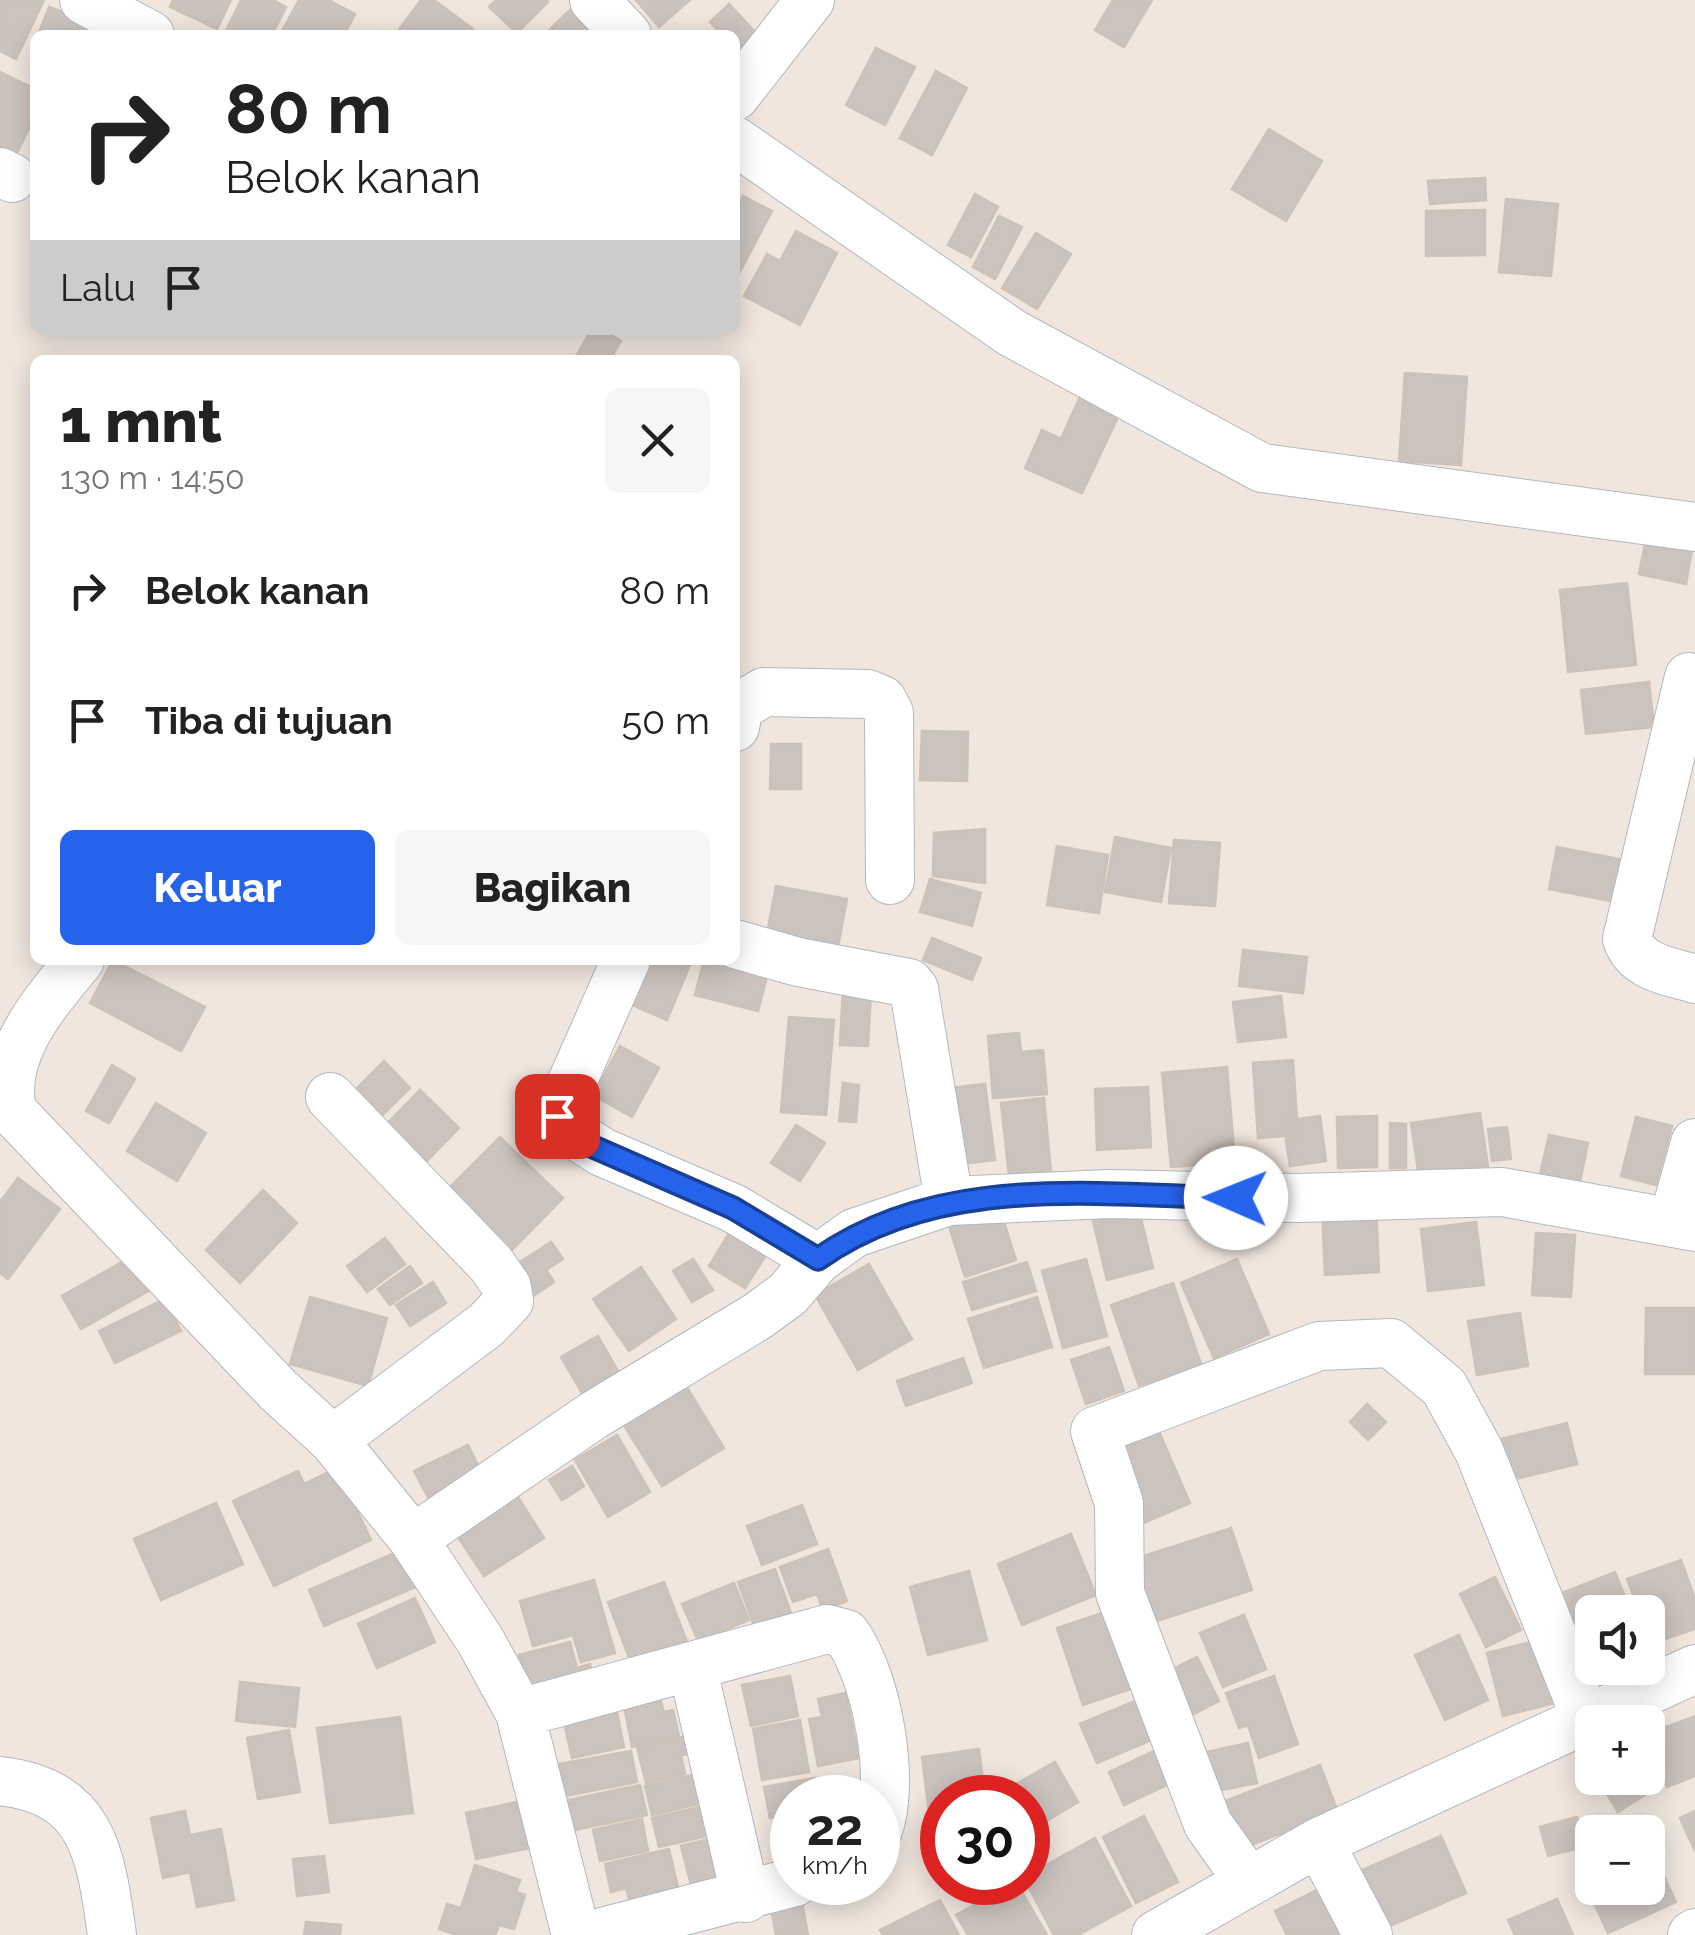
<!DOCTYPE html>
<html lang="id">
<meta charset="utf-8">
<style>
:root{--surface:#fff;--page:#f6f6f6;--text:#222;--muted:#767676;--accent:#2563eb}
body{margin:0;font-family:Raleway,sans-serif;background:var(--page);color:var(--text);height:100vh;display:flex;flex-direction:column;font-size:38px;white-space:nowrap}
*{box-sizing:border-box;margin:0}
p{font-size:32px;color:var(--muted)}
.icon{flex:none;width:55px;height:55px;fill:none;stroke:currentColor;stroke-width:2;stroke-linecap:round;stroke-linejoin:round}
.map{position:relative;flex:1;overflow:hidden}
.panel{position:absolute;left:30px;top:355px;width:710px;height:610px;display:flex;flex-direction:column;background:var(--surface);border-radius:15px;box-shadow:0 5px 25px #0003}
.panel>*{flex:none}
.hud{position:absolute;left:30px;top:30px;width:710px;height:305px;border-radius:15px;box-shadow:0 5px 25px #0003;background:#fff;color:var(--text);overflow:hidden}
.fabs{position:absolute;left:1575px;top:1595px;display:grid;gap:20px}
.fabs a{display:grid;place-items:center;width:90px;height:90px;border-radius:15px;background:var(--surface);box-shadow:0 5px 25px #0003;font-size:50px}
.speed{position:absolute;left:770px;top:1775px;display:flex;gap:20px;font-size:50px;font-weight:700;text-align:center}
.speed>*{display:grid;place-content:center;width:130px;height:130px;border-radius:50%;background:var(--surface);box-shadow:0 5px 25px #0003;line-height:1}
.speed small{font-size:25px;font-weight:400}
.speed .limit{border:15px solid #d22;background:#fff;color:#111}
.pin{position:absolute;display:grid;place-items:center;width:85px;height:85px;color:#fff;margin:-42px;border-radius:20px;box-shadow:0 5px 15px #0006}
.me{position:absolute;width:110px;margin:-55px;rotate:271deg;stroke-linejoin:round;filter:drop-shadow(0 0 8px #0008)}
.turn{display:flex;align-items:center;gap:35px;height:210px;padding:0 30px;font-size:45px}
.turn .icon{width:130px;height:130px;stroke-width:2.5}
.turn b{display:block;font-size:70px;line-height:85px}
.then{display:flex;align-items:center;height:95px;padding:0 30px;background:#0003;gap:20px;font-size:38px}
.round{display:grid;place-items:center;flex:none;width:105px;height:105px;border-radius:15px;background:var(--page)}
.summary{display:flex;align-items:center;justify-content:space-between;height:170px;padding:0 30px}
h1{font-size:60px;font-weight:800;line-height:75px}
.cta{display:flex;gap:20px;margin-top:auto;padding:20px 30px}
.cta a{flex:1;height:115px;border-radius:15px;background:var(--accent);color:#fff;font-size:40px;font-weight:800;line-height:115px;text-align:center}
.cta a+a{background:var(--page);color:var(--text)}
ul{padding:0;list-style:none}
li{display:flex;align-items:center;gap:30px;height:130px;padding:0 30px}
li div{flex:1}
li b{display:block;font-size:38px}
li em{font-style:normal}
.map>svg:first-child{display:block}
.building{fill:#cbc3be;stroke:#ccc2b7;stroke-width:2.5}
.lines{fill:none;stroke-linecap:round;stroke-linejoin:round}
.minor-casing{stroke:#b2b7c2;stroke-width:50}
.minor{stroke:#fff;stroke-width:48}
.route-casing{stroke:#184099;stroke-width:25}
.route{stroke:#2563eb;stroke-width:18}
</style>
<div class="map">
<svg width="1695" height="1935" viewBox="0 0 1695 1935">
<rect width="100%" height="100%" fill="#f0e6de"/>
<path class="building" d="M0,0H44L16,59L0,51Z
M173,0H231L217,29L170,7Z
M241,0H273L286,7L272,35H224Z
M299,0H328L355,14L344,35H280Z
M421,0H434L473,29L468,35H395Z
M496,0H546L548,2L517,33L489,7Z
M636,0H690L659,27Z
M1113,0H1152L1124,47L1095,30Z
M577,3L610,35H544Z
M729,4L757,34L737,52L735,35H722L710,22Z
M49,7L96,24L92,35H38Z
M876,48L915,67L885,125L846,105Z
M936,71L967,88L932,155L900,138Z
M0,72L35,89V116L16,155L0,147Z
M1269,129L1322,161L1286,221L1232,189Z
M1485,178L1486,200L1430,204L1428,181Z
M975,194L998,207L971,257L948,245Z
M743,196L772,211L735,281V211Z
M1506,199L1558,204L1551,276L1499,272Z
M1485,210V255L1426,256V211Z
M999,216L1022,227L995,279L973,267Z
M796,231L837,253L800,325L744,296L767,254L780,261Z
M1036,233L1071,254L1037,309L1002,288Z
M591,330H603L621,341L610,360H574Z
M1405,373L1467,377L1461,465L1399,461Z
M1079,399L1118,417L1082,493L1025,468L1042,430L1061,439Z
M1648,530L1694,539L1686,584L1639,574Z
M1627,583L1636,665L1568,672L1560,590Z
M1649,682L1654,727L1586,734L1581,690Z
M922,731L968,732L967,781L920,780Z
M771,744H801V789H770Z
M985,829V883L933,876L934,833Z
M1115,837L1171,848L1161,902L1105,892Z
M1174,840L1220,843L1215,906L1169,903Z
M1057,846L1108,855L1099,913L1047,905Z
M1557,847L1624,860L1616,902L1549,889Z
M930,879L981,893L972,926L920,912Z
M776,886L847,899L837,952L766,939Z
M932,938L981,958L972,980L923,960Z
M1243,950L1307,957L1303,993L1239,986Z
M113,960L205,1007L181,1051L90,1003Z
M649,960H692L667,1020L630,1004Z
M704,960H733L769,969L758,1011L695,995Z
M843,989L871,991L868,1046L840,1045Z
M1281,996L1286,1037L1238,1042L1233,1002Z
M789,1017L834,1020L826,1115L781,1112Z
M1019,1033L1021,1052L1043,1050L1047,1094L993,1098L988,1036Z
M620,1046L659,1068L632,1117L593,1095Z
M1293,1060L1298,1135L1258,1138L1253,1063Z
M384,1061L410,1088L368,1129L342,1103Z
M112,1065L135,1079L109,1123L86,1111Z
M1227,1067L1235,1162L1171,1167L1162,1073Z
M843,1083L859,1085L856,1122L839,1121Z
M985,1084L995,1160L951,1165L942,1089Z
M1148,1087L1151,1147L1097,1150L1095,1089Z
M420,1090L459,1128L416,1172L377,1134Z
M1044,1098L1051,1172L1009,1176L1001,1103Z
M156,1103L206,1133L177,1181L127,1151Z
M1480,1113L1488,1166L1419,1177L1411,1123Z
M1320,1116L1326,1161L1290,1166L1283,1121Z
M1377,1116V1167L1338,1168L1337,1117Z
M1636,1117L1672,1126L1656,1185L1621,1176Z
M1390,1123L1406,1124V1168H1390Z
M796,1125L825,1143L800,1181L771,1163Z
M1507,1127L1511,1159L1492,1161L1488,1129Z
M1549,1135L1588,1143L1578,1191L1538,1183Z
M500,1137L563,1198L511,1251L448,1189Z
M18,1178L60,1209L8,1279L0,1273V1202Z
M263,1190L297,1223L240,1283L206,1250Z
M998,1203L1016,1260L965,1277L947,1220Z
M1138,1206L1153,1268L1107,1280L1092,1217Z
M1376,1206L1379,1272L1325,1275L1322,1209Z
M738,1219L775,1241L745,1288L709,1266Z
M1476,1222L1484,1285L1428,1291L1421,1229Z
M1536,1233L1575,1235L1571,1297L1532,1295Z
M385,1238L405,1264L367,1292L347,1266Z
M551,1242L563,1259L546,1270L554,1282L523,1303L503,1273Z
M138,1253L157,1286L81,1329L62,1296Z
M693,1259L713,1290L692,1302L673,1271Z
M1086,1259L1107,1336L1063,1348L1042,1271Z
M1237,1259L1269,1334L1214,1358L1181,1283Z
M1027,1262L1036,1291L972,1310L963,1282Z
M869,1264L912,1339L858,1370L815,1295Z
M410,1266L422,1283L390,1305L378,1289Z
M641,1267L676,1319L629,1351L593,1299Z
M433,1282L446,1303L410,1326L396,1305Z
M1173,1283L1201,1364L1139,1386L1111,1305Z
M310,1297L387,1318L368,1386L290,1364Z
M1037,1297L1052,1347L984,1368L968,1319Z
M165,1299L181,1331L115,1363L99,1331Z
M1646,1308H1695V1374H1645Z
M1520,1313L1528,1366L1477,1375L1468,1321Z
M598,1336L622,1378L586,1400L561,1357Z
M1109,1347L1124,1391L1086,1404L1071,1360Z
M963,1358L972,1383L906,1406L897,1381Z
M683,1381L724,1448L662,1486L620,1419Z
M1367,1404L1386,1422L1368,1440L1350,1422Z
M1567,1423L1577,1464L1511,1480L1501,1439Z
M1156,1425L1190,1503L1139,1525L1105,1446Z
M617,1435L650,1492L608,1517L575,1460Z
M468,1445L482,1473L429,1499L414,1471Z
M572,1466L584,1486L562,1500L549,1480Z
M337,1468L371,1540L274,1586L233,1501L298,1471L304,1484Z
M511,1486L544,1538L484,1576L450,1525Z
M216,1503L243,1564L161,1600L134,1539Z
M802,1505L817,1544L762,1565L747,1526Z
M1231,1528L1252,1590L1151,1623L1131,1560Z
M1071,1534L1096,1595L1022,1625L998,1564Z
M404,1549L420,1585L324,1626L309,1590Z
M828,1549L847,1601L823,1610L817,1594L793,1602L780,1567Z
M1681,1560L1695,1599V1629L1651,1644L1648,1612H1640L1627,1579Z
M775,1569L794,1621L757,1634L738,1582Z
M969,1571L987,1640L928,1655L910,1587Z
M1615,1572L1631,1612H1592V1667L1577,1673L1547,1599Z
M1495,1577L1521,1630L1486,1647L1460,1594Z
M594,1580L615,1653L581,1662L573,1635L533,1646L520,1601Z
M664,1582L687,1642L631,1663L608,1602Z
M734,1583L749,1620L698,1641L682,1604Z
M415,1598L435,1642L377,1668L358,1624Z
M1111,1610L1137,1687L1083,1705L1057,1628Z
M1244,1615L1266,1669L1223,1687L1200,1633Z
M1459,1635L1488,1700L1445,1720L1415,1655Z
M1539,1640L1555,1703L1503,1716L1487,1653Z
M570,1642L577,1668L590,1664L594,1680L530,1697L519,1655Z
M1197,1657L1219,1701L1184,1719L1161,1675Z
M790,1676L798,1716L751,1726L742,1685Z
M1274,1676L1298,1744L1259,1758L1248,1725L1239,1728L1226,1693Z
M240,1682L299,1688L295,1727L236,1721Z
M846,1693L859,1758L818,1766L809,1719L822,1717L818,1699Z
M1147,1696L1163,1735L1097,1763L1080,1724Z
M660,1698L664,1712L673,1710L679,1736L632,1747L624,1706Z
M615,1703L624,1747L572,1758L562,1713Z
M1695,1716V1776L1667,1787L1648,1734Z
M400,1717L413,1813L330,1823L317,1728Z
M800,1720L809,1772L762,1780L753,1729Z
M289,1730L300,1792L258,1799L247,1738Z
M686,1736L690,1754L681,1755L685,1774L646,1783L637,1747Z
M1248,1743L1257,1783L1206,1793L1198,1754Z
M1167,1745L1182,1778L1124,1805L1109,1772Z
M979,1749L985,1798H942V1825L931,1827L922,1757Z
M631,1751L637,1782L565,1796L559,1764Z
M1055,1762L1078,1802L1028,1832V1798L993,1797Z
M1320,1765L1338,1812L1235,1851L1217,1804Z
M693,1775L699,1804L652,1815L645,1786Z
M815,1778L819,1798H792V1813L770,1818L764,1787Z
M1597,1778H1638L1648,1793L1618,1812Z
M640,1785L647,1815L570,1831L564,1801Z
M526,1800L536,1847L476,1859L466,1813Z
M700,1807L707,1836L659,1847L652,1818Z
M185,1811L190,1835L221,1829L234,1900L197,1907L190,1872L163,1878L151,1818Z
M1695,1811V1851L1680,1818Z
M1144,1816L1178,1882L1136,1903L1103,1837Z
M1577,1817L1586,1846L1548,1856L1540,1827Z
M642,1819L648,1851L600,1861L593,1830Z
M792,1820V1846L779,1848L774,1823Z
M1441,1836L1466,1893L1378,1931L1353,1874Z
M1095,1838L1131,1906L1078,1935H1054L1026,1882L1028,1875Z
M709,1839L720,1882L692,1889L681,1846Z
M1648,1843L1676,1902L1608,1933L1581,1875L1592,1869V1888H1648Z
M669,1849L679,1892L630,1902L626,1888L611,1892L605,1864Z
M324,1856L329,1892L297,1896L293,1859Z
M475,1865L520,1880L516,1892L525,1895L514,1929L499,1925L495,1935H457L439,1929L447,1904L461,1908Z
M1016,1882L1047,1935H968L956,1915Z
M1317,1890L1340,1935H1287L1275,1911Z
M801,1897L808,1935H776L770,1903Z
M1557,1899L1573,1935H1515L1508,1920Z
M940,1900L959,1935H883L880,1930Z
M306,1922L341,1925L340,1935H304Z"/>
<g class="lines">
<defs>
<path id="minor" d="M84,0L150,35
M594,0L627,35
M735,96L810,0
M735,141L1012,333L1262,468L1695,527
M0,172L12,178
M1689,677L1627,939C1637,968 1669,971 1695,979
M735,727L739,707L764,692L868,694L882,700L889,713L890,880
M735,944L798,962L909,983L914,989L949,1201
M80,960C44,1004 0,1052 12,1111L278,1390L333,1440L413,1539L480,1640L520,1713L576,1935
M626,960L557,1116L560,1125L602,1152L733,1208L818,1259
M330,1097L491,1264L507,1287L509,1301L486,1325L333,1440
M1673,1222L1695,1143
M413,1539L594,1415L758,1316L788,1294L818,1259L854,1233L949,1201L1109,1194L1299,1198L1502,1192L1695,1227
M692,1666L746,1898
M520,1713L827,1629L846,1634C877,1677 896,1780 878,1830
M0,1781C94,1791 101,1856 112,1935
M1319,1842L1368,1935
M1249,1882L1208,1824L1120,1593L1119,1503L1095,1431L1319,1346L1391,1343L1444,1387L1479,1451L1587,1721
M591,1935L795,1882
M1156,1935L1319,1842L1695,1669
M1692,1935L1695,1933"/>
</defs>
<use href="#minor" class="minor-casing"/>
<use href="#minor" class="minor"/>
</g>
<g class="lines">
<defs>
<path id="route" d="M557,1116L564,1130L582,1142L733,1208L818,1259C939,1173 1095,1195 1236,1198"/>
</defs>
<use href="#route" class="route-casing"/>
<use href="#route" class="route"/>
</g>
</svg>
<div class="fabs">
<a><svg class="icon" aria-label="sound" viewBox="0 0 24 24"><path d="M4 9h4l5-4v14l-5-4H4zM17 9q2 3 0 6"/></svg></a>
<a>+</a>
<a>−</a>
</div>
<div class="speed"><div>22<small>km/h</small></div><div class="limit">30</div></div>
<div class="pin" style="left:557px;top:1116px;background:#d93025"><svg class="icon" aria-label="arrive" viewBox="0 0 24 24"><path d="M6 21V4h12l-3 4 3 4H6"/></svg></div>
<svg class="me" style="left:1236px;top:1198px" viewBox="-20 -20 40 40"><circle r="19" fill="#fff"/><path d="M0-13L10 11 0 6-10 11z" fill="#2563eb"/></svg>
<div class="hud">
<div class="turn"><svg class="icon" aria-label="right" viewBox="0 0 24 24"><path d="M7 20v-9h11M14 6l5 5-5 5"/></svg><div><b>80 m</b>Belok kanan</div></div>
<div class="then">Lalu<svg class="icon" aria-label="arrive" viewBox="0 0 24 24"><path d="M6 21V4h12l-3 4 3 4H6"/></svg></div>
</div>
<section class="panel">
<div class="summary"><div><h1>1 mnt</h1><p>130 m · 14:50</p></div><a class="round"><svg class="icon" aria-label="close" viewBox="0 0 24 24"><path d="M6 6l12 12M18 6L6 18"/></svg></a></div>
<ul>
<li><svg class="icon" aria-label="right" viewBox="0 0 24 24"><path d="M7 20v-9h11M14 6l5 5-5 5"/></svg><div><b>Belok kanan</b></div><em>80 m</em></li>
<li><svg class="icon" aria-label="arrive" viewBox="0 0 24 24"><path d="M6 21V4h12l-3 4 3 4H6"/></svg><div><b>Tiba di tujuan</b></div><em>50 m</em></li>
</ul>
<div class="cta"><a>Keluar</a><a>Bagikan</a></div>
</section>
</div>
